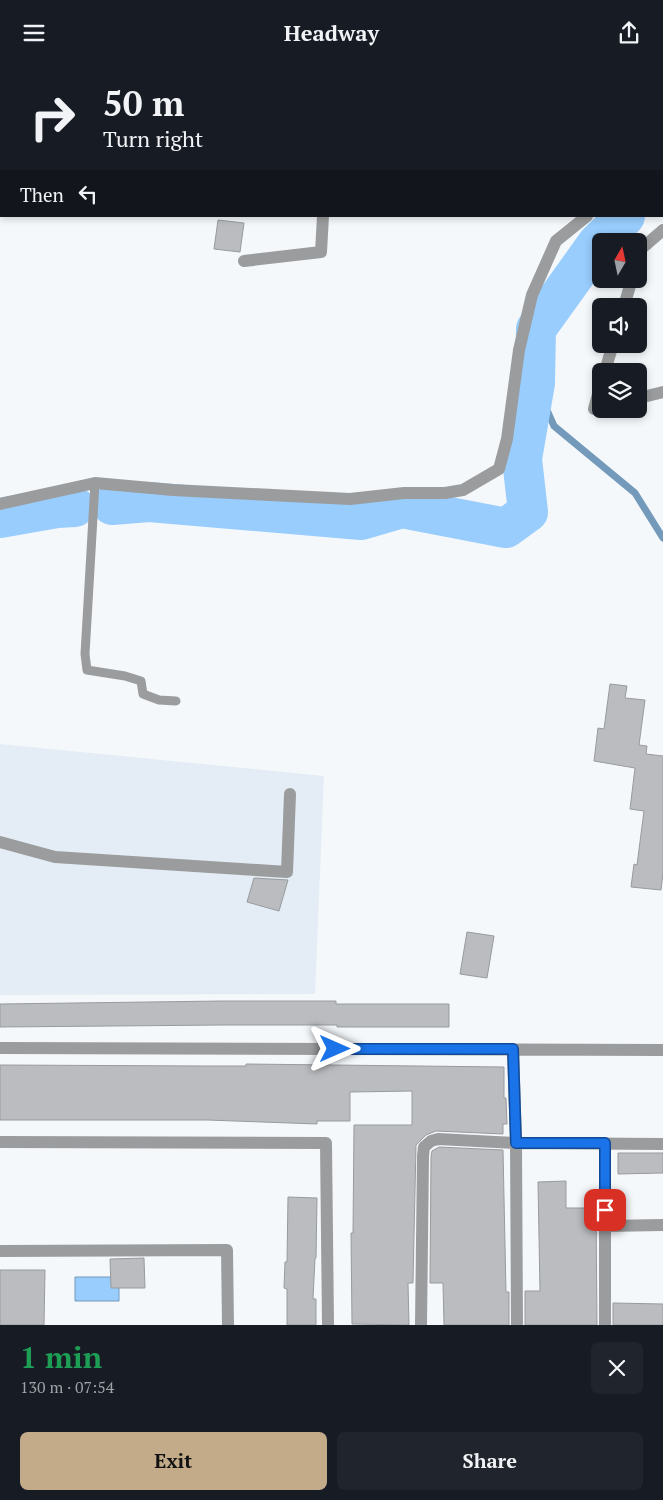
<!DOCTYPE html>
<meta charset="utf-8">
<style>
:root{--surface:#171b24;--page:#20242c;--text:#f1f3f6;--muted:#9ea1a6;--accent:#c3ab8a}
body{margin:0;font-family:"PT Serif",serif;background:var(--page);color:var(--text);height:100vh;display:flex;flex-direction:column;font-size:19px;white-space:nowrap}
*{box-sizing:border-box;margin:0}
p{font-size:16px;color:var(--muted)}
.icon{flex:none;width:28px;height:28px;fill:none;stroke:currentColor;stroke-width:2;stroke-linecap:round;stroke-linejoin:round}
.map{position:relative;height:1260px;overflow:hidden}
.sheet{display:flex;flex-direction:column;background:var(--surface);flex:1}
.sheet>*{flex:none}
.guide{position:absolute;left:0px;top:0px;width:664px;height:152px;box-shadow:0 2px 8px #0003;background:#171b24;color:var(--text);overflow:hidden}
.needle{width:32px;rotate:9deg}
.controls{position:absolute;left:592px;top:168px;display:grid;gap:10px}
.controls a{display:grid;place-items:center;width:55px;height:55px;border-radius:8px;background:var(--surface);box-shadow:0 2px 8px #0003;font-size:25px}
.pin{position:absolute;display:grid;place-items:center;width:42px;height:42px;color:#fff;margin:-21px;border-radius:10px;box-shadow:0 2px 8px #0006}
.me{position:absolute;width:55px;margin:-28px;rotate:90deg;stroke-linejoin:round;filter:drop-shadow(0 0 4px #0008)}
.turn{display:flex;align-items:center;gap:18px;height:105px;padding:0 20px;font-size:22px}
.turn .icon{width:65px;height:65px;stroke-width:2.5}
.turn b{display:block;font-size:35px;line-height:42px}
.then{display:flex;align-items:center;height:48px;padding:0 20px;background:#0003;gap:10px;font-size:19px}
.round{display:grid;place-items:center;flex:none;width:52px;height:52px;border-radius:8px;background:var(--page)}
.head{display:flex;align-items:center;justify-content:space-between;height:85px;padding:0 20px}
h1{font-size:30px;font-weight:800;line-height:38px;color:#1e9e55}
.button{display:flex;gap:10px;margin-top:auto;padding:10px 20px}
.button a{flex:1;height:58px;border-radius:8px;background:var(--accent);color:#111;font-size:20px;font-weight:800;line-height:58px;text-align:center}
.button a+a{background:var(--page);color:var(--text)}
header{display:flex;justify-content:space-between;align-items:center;height:65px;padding:0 20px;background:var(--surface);font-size:22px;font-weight:800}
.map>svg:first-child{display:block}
.built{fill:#e4edf5}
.water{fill:#98cdfd;stroke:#7399bb}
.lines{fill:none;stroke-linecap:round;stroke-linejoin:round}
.stream{stroke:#7399bb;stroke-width:7}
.river{stroke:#98cdfd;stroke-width:40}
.building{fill:#babcbf;stroke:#989b9d}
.lane{stroke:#9b9c9d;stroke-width:9}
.street{stroke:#9b9c9d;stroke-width:12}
.route-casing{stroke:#114b97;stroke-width:12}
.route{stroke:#1a73e8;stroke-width:9}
</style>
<header><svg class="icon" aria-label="menu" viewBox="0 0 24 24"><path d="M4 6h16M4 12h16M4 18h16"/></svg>Headway<svg class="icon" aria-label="share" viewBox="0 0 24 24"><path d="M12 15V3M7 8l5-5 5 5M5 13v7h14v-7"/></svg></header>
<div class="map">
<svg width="663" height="1260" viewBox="0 0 663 1260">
<rect width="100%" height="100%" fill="#f5f8fb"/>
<path class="built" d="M0,679L324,711L315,929L0,930Z"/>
<path class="water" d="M75,1212H119V1236H75Z"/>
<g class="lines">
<path class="stream" d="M535,318L554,361L635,428L663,473"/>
<path class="river" d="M112,440L149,437L361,455L402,443L506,463L528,447L522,394L535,318L536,264L597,179L625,151
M0,453L57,443L75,442"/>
</g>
<path class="building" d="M218,155L244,158L240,187L214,184Z
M610,619L627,621L625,633L645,635L639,680L647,681L646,689L663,691V808L661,825L631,822L634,799L637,800L644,746L630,744L635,703L594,696L598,663L604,664Z
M254,813L288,815L279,846L247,837Z
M467,867L494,871L487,913L460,909Z
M221,936H336V939H449V962H337V960H224L0,962V939Z
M246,999L504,1002V1033H506L507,1059H503V1069L436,1066L426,1070L416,1080L413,1218H408L409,1260L352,1259L351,1168H353L354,1060H412V1026L350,1027V1056H317V1059L207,1055H0V1000L206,1001H246Z
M439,1082L503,1085L506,1227H509V1260H444L443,1218H430L431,1092L432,1086Z
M618,1088H663V1108L618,1109Z
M566,1116V1143H596L597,1260H525V1226H540L538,1117Z
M288,1132L317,1133L316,1193H315L313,1234H316V1260H287V1224L284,1223L285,1197H287Z
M144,1193L145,1223H111L110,1194Z
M0,1205H45L44,1260H0Z
M613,1238L663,1239V1260H613Z"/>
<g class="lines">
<path class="lane" d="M95,418L85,589L87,605L125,611L141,616L143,629L159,635L176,636"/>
<path class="street" d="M332,1V0
M653,1L654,0
M662,114H663
M639,191L641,184L663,165
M244,196L321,187L323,151
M624,241L632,214
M605,306L613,279
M639,333L663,327
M594,344L601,318
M0,439L95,418L173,425L350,434L404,428H445L463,425L499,404L507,374L519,285L532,230L556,176L587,151
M0,777L55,792L287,807L290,729
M0,983L663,985
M513,984L516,1078L517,1260
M0,1077L326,1078L328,1260
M605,1161L663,1160
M0,1186L227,1185L228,1260
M421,1260L423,1091L424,1082L431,1076L438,1074L516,1078L663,1079
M605,1260V1078"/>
</g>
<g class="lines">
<defs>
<path id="route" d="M335,984H513L516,1078H605V1145"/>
</defs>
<use href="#route" class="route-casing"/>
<use href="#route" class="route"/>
</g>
</svg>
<div class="controls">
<a><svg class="needle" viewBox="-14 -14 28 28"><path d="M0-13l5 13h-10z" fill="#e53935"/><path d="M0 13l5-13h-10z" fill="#9ea1a6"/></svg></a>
<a><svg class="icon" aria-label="sound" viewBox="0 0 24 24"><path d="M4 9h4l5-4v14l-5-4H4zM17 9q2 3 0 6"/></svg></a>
<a><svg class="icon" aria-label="layers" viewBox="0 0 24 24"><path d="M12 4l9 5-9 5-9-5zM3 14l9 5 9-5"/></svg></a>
</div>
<div class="pin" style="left:605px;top:1145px;background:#d93025"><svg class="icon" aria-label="arrive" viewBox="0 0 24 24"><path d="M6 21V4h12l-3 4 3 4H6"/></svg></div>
<svg class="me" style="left:335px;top:984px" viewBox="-20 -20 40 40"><path d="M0-17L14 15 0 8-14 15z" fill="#1a73e8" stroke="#fff" stroke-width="4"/></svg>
<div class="guide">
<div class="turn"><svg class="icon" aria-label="right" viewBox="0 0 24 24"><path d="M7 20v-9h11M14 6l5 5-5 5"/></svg><div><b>50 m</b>Turn right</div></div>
<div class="then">Then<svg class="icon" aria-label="left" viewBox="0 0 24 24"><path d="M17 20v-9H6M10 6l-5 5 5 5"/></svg></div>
</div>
</div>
<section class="sheet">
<div class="head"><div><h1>1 min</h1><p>130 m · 07:54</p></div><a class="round"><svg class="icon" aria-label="close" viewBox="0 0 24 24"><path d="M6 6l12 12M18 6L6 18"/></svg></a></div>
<div class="button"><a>Exit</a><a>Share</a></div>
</section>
